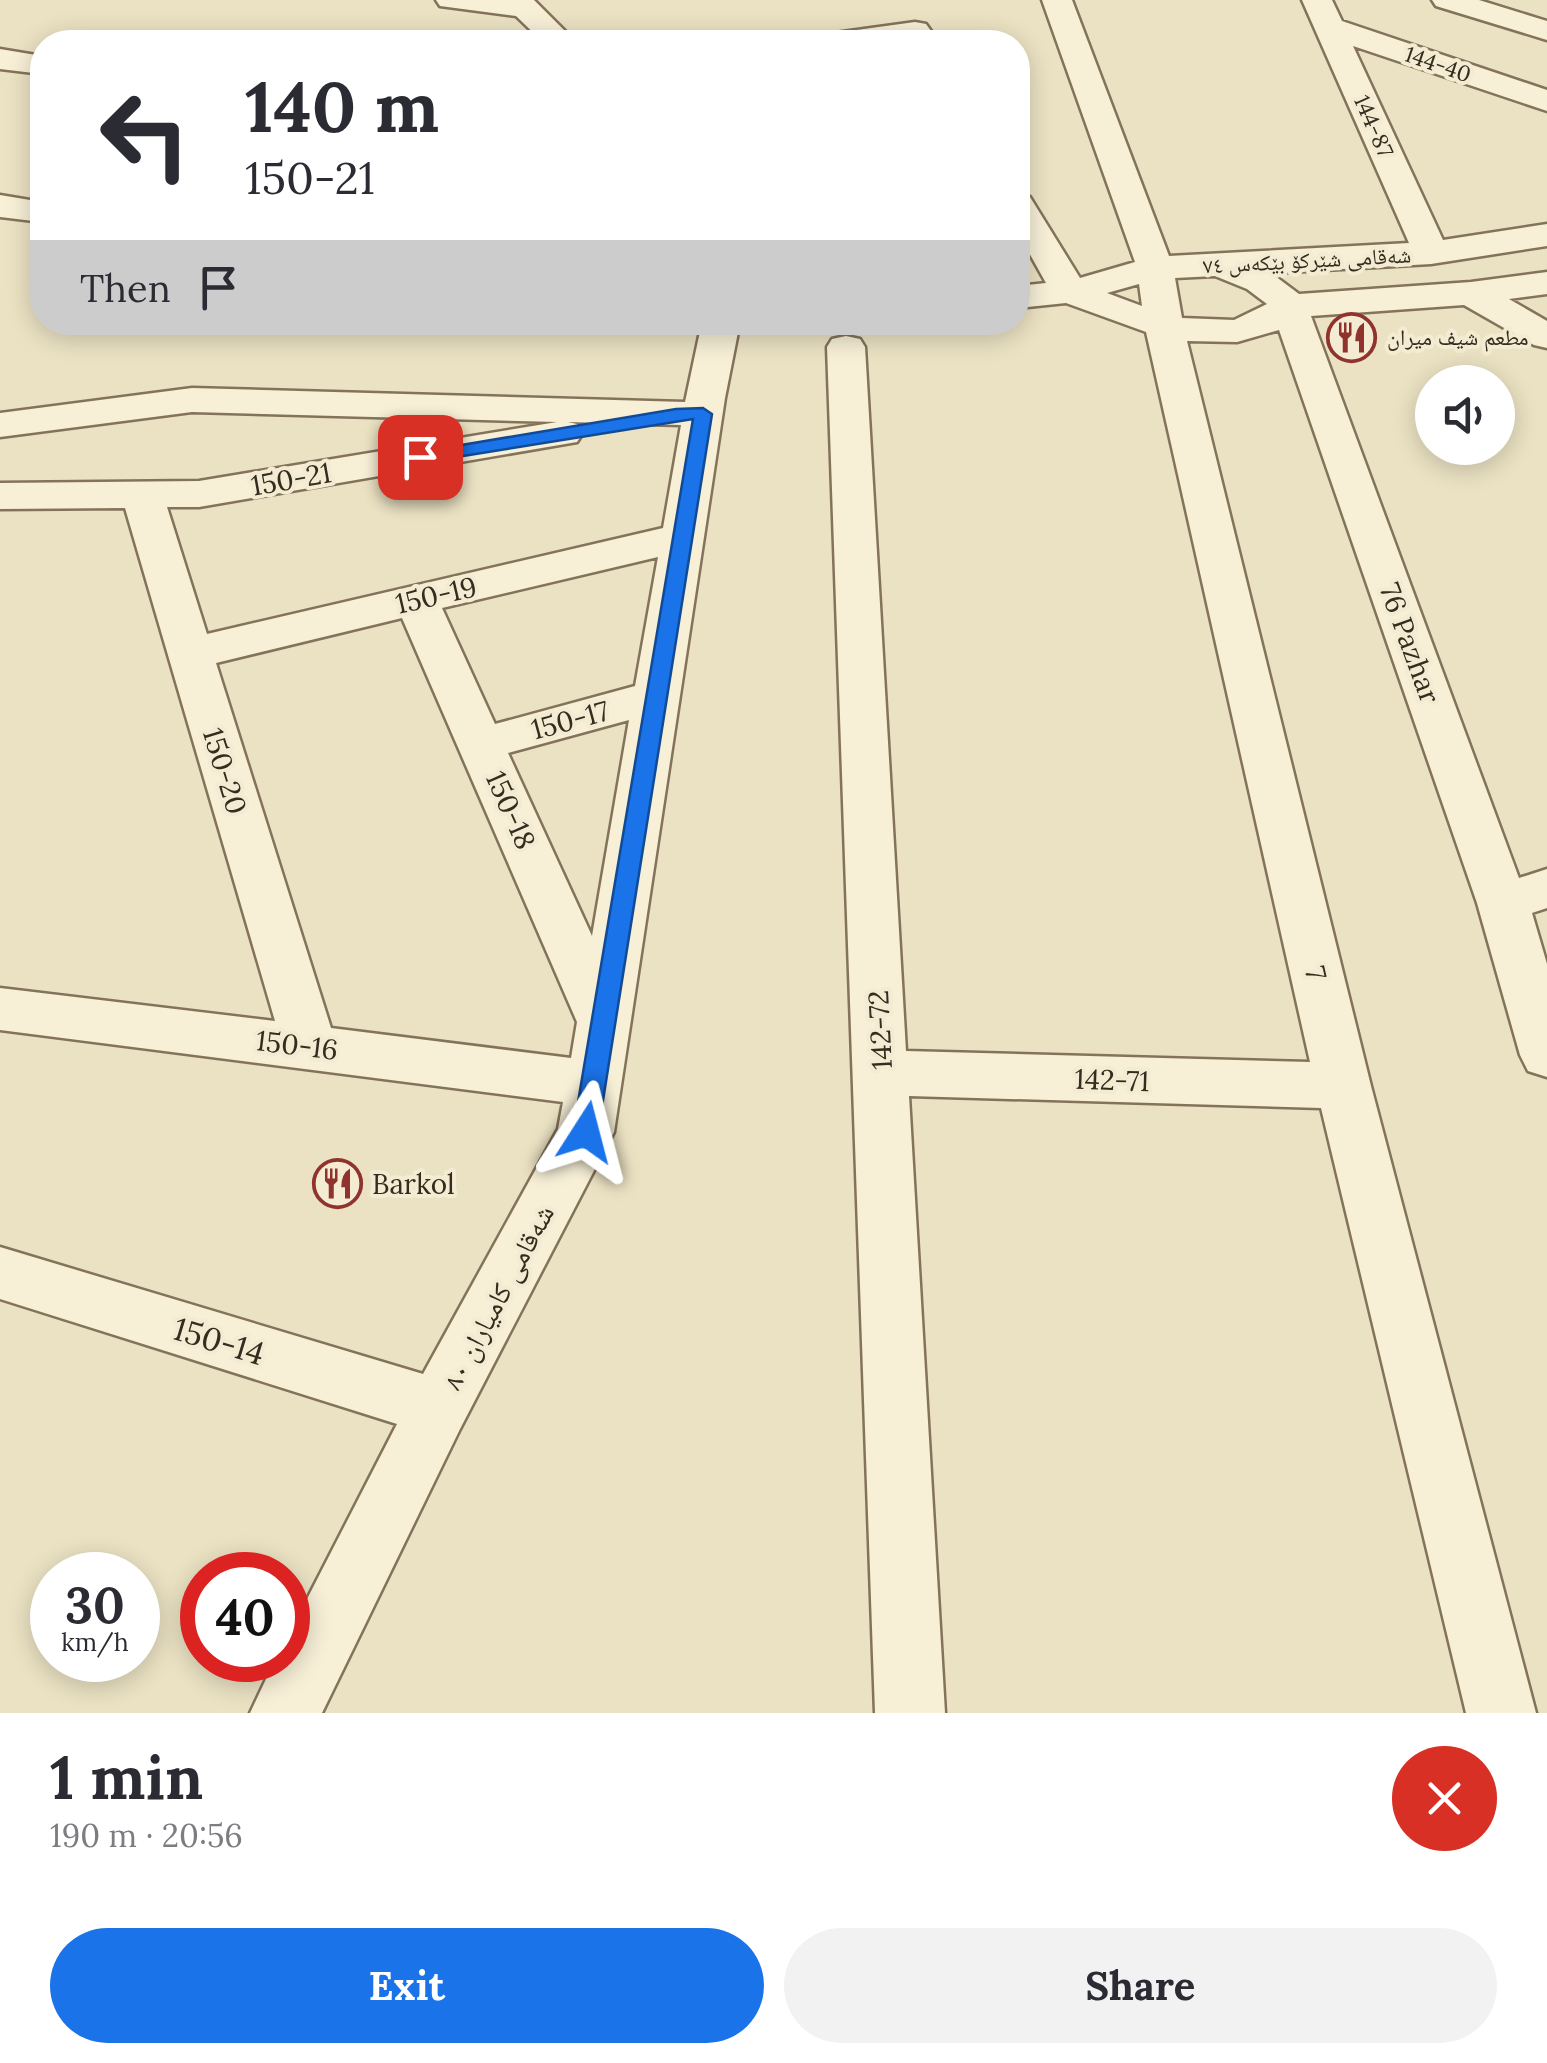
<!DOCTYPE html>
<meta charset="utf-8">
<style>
:root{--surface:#fff;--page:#f2f2f3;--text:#2b2b33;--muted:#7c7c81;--accent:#1a73e8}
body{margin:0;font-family:Lora,"Noto Naskh Arabic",serif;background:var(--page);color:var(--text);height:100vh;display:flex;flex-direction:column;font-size:38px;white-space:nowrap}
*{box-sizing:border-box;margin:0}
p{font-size:32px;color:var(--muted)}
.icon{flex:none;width:55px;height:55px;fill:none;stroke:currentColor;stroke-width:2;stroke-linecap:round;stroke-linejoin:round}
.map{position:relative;height:1713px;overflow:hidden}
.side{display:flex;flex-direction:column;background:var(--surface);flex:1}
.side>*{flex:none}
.guide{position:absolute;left:30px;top:30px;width:1000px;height:305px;border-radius:40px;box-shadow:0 5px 25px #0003;background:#fff;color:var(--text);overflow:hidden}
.buttons{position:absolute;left:1415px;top:365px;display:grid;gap:20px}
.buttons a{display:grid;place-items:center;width:100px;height:100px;border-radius:50%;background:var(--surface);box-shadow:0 5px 25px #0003;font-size:50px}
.speed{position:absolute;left:30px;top:1552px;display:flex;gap:20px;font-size:50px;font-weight:700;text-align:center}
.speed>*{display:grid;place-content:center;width:130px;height:130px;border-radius:50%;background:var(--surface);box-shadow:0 5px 25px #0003;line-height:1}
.speed small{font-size:25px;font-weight:400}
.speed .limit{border:15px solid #d22;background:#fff;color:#111}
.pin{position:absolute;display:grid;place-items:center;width:85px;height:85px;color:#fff;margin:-42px;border-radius:20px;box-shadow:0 5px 15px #0006}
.me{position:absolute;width:110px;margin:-55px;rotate:9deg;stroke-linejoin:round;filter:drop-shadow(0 0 8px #0008)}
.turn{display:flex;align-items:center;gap:35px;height:210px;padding:0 50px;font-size:45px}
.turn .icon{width:130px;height:130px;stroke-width:2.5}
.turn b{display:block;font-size:70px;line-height:85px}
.then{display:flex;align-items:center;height:95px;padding:0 50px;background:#0003;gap:20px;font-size:38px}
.round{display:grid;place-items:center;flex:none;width:105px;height:105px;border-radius:52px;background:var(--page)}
.summary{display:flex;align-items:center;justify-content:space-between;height:170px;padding:0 50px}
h1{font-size:60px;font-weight:700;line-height:75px}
.cta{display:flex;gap:20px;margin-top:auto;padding:20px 50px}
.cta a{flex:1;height:115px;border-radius:60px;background:var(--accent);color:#fff;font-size:40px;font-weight:700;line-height:115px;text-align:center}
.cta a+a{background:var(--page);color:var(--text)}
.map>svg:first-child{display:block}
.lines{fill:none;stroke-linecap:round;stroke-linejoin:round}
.minor-casing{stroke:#84735b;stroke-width:5}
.minor{fill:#f7efd6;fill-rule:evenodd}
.route{fill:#1a73e8;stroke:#114b97;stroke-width:2.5}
.labels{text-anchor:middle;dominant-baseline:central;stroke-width:8;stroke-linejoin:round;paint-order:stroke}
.far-street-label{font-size:22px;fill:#352b1e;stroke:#f3ebd2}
.far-poi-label{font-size:22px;fill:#352b1e;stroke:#f3ebd2;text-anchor:start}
.street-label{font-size:28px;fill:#352b1e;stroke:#f3ebd2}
.poi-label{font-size:28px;fill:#352b1e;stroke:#f3ebd2;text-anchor:start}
.near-street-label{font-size:32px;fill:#352b1e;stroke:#f3ebd2}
</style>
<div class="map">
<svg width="1547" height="1713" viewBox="0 0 1547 1713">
<rect width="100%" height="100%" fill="#ebe2c3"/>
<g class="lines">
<defs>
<path id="minor" d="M436,0H534L576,42H543L516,16L440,6Z
M1042,0H1072L1169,256L1409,243L1302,0H1332L1342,21L1547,90V111L1353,46L1443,240L1547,224V246L1431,264L1271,273L1299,294L1471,282L1547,272V294L1509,299L1547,321V348L1534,345L1464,305L1311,316L1519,878L1547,869V908L1532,913L1547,964V1077L1528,1071L1520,1055L1477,903L1279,330L1237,342L1187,341L1371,1086L1536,1713H1466L1321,1108L909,1096L945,1713H875L827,347L832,339L846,336L860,339L865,347L906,1051L1310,1062L1146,332L1066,303L1018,308V286L1046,283L1018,233V194L1030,197L1080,278L1135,262ZM1215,276L1247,289L1267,304L1234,320L1182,318L1175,278ZM1139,284L1142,306L1107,293Z
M1432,0H1479L1547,21V40L1436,6Z
M915,22L926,24L931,31L926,38L899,42H819L824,35L835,33Z
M0,49L42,56V74L0,69Z
M0,195L42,202V222L0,217Z
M702,322H740L725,398L614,1132L460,1429L322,1713H250L275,1660H288V1636L397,1424L0,1299V1247L423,1374L558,1129L563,1102L0,1030V988L275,1021L125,508L0,509V483L199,481L557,422L192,412L0,437V413L192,388L685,402ZM568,422L681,425L663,528L207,634L167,507H199L577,442L583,433L577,424ZM658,557L635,686L495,724L442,608ZM402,618L577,1022L571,1058L331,1028L216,663ZM629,720L592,936L508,753Z"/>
</defs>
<use href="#minor" class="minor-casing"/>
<use href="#minor" class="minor"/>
</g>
<path class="route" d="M703,408L712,414L598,1132L595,1140L586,1143L576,1140L573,1132L693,419L420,463L410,457L420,452L676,409Z"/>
<defs>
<symbol id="restaurant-ring" viewBox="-11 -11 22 22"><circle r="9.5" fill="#f3ebd2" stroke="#90332e" stroke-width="1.5"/><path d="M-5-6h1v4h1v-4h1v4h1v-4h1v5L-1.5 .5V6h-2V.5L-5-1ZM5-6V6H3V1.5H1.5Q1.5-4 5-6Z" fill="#90332e"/></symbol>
</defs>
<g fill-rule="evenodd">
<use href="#restaurant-ring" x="1324" y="310" width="55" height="55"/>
<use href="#restaurant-ring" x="310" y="1156" width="55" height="55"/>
</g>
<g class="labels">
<g class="far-street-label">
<text transform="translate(1438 64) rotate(19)">144-40</text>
<text transform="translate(1374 126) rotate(66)">144-87</text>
<text transform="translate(1307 260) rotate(-3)">شەقامی شێرکۆ بێکەس ٧٤</text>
</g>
<g class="far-poi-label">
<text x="1387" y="337">مطعم شيف ميران</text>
</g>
<g class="street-label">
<text transform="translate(291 479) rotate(-10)">150-21</text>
<text transform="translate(436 595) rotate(-13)">150-19</text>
<text transform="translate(1410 643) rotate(70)">76 Pazhar</text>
<text transform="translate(570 720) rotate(-15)">150-17</text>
<text transform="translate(225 771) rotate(73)">150-20</text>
<text transform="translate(511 810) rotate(66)">150-18</text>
<text transform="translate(1316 973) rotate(77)">7</text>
<text transform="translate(880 1030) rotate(-93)">142-72</text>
<text transform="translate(297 1045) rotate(7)">150-16</text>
<text transform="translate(1112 1080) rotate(2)">142-71</text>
<text transform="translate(498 1297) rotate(-62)">شەقامی کامیاران ٨٠</text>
</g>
<g class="poi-label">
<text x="372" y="1184">Barkol</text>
</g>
<g class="near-street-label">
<text transform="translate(219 1341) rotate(17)">150-14</text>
</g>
</g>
</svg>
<div class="buttons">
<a><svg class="icon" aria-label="sound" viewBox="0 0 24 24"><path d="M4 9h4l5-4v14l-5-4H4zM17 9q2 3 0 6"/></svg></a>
</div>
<div class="speed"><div>30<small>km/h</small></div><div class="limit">40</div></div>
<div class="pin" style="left:420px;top:457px;background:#d93025"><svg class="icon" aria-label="arrive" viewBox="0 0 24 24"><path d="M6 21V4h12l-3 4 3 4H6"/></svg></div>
<svg class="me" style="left:586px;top:1132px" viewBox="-20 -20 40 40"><path d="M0-17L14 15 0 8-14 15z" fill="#1a73e8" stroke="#fff" stroke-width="4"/></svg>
<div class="guide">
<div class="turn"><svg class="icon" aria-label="left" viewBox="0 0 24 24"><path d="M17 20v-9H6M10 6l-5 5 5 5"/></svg><div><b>140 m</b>150-21</div></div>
<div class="then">Then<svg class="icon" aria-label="arrive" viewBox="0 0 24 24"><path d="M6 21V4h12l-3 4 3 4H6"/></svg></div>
</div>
</div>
<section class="side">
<div class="summary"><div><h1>1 min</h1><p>190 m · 20:56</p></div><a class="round" style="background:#d93025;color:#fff"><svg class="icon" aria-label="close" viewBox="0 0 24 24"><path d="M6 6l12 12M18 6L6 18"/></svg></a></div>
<div class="cta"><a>Exit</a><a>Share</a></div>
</section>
